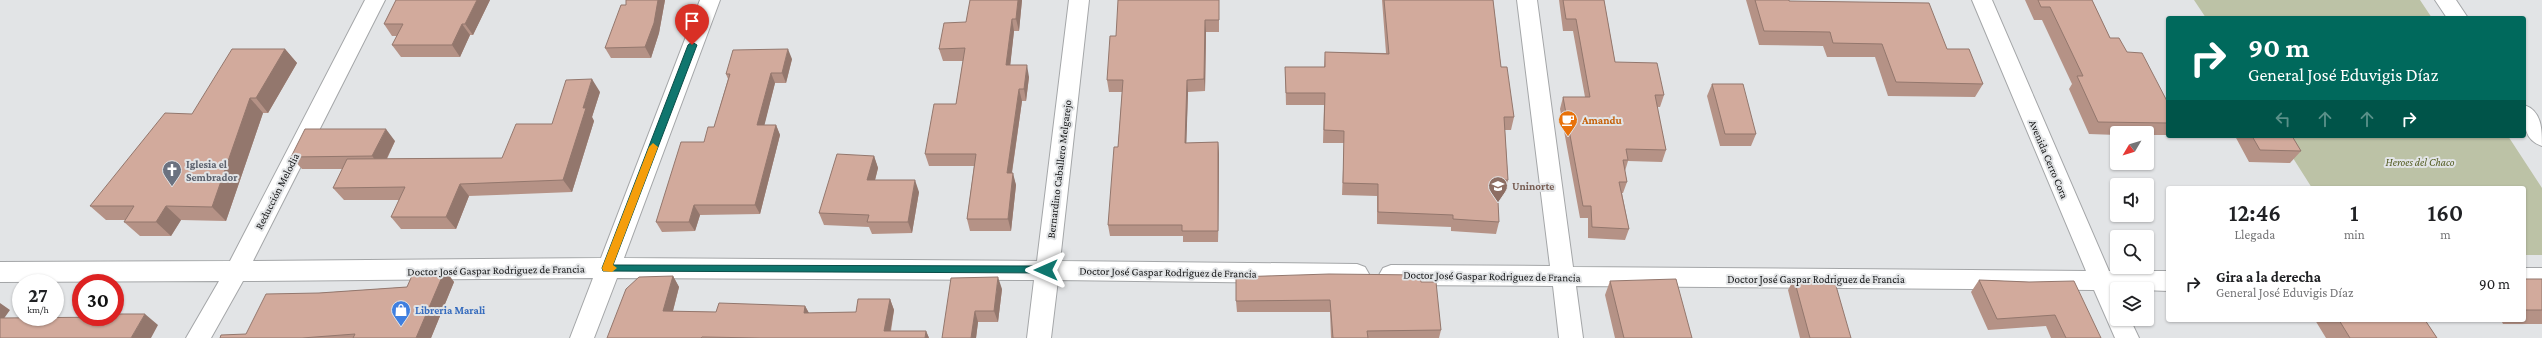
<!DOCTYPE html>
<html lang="es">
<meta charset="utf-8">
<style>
:root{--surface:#fff;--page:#f2f2f2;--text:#202124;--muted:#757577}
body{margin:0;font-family:"Crimson Pro",serif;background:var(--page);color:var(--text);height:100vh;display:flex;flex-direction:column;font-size:15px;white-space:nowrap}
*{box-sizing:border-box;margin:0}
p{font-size:13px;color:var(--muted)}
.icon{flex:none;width:22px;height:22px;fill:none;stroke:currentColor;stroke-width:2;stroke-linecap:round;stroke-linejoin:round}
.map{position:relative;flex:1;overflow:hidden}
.side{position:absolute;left:2166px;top:186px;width:360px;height:136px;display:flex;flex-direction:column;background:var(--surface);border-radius:4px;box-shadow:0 1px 3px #0004}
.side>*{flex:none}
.guide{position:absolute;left:2166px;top:16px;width:360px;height:122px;border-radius:4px;box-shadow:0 1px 3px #0004;background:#00695c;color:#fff;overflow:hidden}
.needle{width:26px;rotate:232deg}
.fabs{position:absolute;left:2110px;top:126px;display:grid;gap:8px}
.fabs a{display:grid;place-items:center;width:44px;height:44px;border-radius:4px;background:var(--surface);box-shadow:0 1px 3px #0004;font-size:20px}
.speed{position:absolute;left:12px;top:274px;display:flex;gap:8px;font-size:20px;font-weight:700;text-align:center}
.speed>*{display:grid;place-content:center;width:52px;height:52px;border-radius:50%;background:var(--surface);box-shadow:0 1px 3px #0004;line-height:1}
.speed small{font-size:10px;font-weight:400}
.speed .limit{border:6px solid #d22;background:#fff;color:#111}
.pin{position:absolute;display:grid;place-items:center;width:34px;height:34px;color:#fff;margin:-41px -17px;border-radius:50% 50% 50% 0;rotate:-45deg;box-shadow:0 0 4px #0007}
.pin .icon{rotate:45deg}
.me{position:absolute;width:44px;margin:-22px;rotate:270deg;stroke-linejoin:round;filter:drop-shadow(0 0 3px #0008)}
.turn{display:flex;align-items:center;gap:14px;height:84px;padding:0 16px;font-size:18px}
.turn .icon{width:52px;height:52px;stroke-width:2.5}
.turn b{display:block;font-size:28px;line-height:34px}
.lanes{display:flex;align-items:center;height:38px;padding:0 16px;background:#0003;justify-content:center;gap:20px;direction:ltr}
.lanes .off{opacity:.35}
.eta{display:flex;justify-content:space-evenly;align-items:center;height:68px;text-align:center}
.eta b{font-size:24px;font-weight:600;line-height:28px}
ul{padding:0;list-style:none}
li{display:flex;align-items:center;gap:12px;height:60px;padding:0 16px}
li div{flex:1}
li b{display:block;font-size:15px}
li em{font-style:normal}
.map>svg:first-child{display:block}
.green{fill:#bcc2a6}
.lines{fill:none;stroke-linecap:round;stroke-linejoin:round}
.minor-casing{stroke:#a4a6a8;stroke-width:2}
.minor{fill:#fff;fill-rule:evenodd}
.wall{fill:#b59286}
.shaded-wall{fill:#93776d}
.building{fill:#d2aa9c;stroke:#93776d}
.route{fill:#0f766e;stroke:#0a4d48}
.slow{fill:#f59e0b}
.labels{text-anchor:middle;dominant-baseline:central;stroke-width:4;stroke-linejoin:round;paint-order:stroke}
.food-label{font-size:11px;font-weight:bold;fill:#c56008;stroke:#e2e4e6;text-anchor:start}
.street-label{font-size:11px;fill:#141516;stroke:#e2e4e6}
.park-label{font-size:11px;font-style:italic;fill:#545d23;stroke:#e2e4e6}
.worship-label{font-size:11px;font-weight:bold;fill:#5b616d;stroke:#e2e4e6;text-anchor:start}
.education-label{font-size:11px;font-weight:bold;fill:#785e54;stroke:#e2e4e6;text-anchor:start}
.shop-label{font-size:11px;font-weight:bold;fill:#366cbe;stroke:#e2e4e6;text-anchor:start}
</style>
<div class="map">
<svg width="2542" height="338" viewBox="0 0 2542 338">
<rect width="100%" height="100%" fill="#e2e4e6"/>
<path class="green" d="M2194,0H2420L2432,18H2206Z
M2279,136H2508L2542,188V255H2524V188H2312Z"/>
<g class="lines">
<defs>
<path id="minor" d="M365,0H385L253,261L601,258L700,0H720L624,258L1037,261L1069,0H1089L1060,261L1357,264L1365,267L1369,274L1365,281L1357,284L1058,280L1051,338H1027L1034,280L617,278L594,338H570L593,278L243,281L211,338H186L219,281L0,282V262L230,261Z
M1517,0H1537L1573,267L2086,271L1972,0H1992L2109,271H2168V291L2117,289V319H2130L2139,338H2115L2094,290L1576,286L1583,338H1559L1553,286L1391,285L1383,282L1379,275L1383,268L1391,265L1550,266Z
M2435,0H2456L2468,18H2447Z
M2524,105C2542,111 2542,129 2542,146C2523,140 2524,122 2524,105Z
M2524,268H2542V288H2524Z"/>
</defs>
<use href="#minor" class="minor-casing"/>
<use href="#minor" class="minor"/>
</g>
<path class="wall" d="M396,0H490L473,35H470L460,57H401L392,45L397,36H392L384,24Z
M626,0H665L659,33L651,58H611L605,48L626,5Z
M1022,0L1019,31H1014L1010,65L1029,77L1026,101H1022L1012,173L1016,185L1011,231H970L967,219L974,166H929L925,154L956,104L963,61H943L939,49L966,22Z
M1219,0V32H1206L1205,91L1188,92L1186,143L1218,142L1219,154L1218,242H1183V236H1110L1108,225L1118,147L1122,92H1109L1107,80L1116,36Z
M1382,0H1493L1501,67L1514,117L1511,130H1505L1508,180L1505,192H1497L1499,222L1496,234L1451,231V227L1377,224V196L1342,195L1344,143H1323L1324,105H1286L1285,67H1324L1325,52L1386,53Z
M1559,0H1604L1615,62L1664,95L1660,107H1657L1666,150L1662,162L1628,161L1625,171L1627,182L1623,193H1622L1629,229L1625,240L1588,238V218H1580L1560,109L1563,97H1585L1573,31H1563Z
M1746,0H1789V1L1947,49L1983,84L1975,97L1888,96L1875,57H1827L1823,46L1759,45Z
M2025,0H2092L2110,38L2127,52L2168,103V135H2147V133H2117V135L2089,134L2069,89L2072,84L2042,20H2034Z
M285,49L297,63L268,113H263L226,221L181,220L171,236H140L124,222L126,220H106L90,206Z
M792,59L786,83H775L764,125H776L780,135L760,214L700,215L695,231L662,232L656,222L704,142L714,127L728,79L726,74Z
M1712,84L1756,134L1751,146H1720L1707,96Z
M600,92L592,117L594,121L572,192L469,196L456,229H401L391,217L399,200H344L333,188L343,169H302L291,157L395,141L387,159L502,158Z
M2235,136H2292L2301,151L2290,163L2249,162Z
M874,156L878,168L875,180L919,192L912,233L872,234L869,227L824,225L819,213Z
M445,270L454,282L431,338H220L246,334L319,293L407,287Z
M673,276L679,287L673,311L716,312L805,306L809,313L856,312L890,299L894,310L891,331H926L929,338H607Z
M1794,279L1851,338H1800L1788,290Z
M2524,279H2542V324H2503L2501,320H2524Z
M1979,280L2029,282L2101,338H2051L2046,326L1988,330L1971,292Z
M1610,281L1692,338H1615L1605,295Z
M1421,282L1441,330L1439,338H1331L1330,312H1237L1236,301Z
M1002,289L998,322H978L976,338H942Z
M2315,320H2425L2437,338H2326Z"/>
<path class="shaded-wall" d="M477,0H490L473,35L465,24Z
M658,0H665L659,33L651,58L645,47Z
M1018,0H1022L1019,31L1016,19Z
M1012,19L1014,31L1009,77L1006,65Z
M1205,20L1206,32L1205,91L1204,79Z
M462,24L470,35L460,57L452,45Z
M285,49L297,63L268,113L256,98Z
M788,49L792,59L786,83L782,73Z
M1027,65L1029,77L1026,101L1024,89Z
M771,73L775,83L762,135L757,125Z
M592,79L600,92L592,117L594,121L572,192L563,180L583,108Z
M1187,80L1188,92L1186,155L1185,143Z
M1019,89L1022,101L1010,185L1007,173Z
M250,98L263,113L226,221L212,207Z
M776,125L780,135L760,214L755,205Z
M386,129L395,141L382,168L372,156Z
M1218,142L1219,154L1218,242Z
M874,156L878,168L872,192L867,180Z
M1013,173L1016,185L1011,231L1008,219Z
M915,180L919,192L912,233L908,222Z
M460,184L469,196L456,229L446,217Z
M694,205L700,215L695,231L689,222Z
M166,206L181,220L171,236L156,222Z
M445,270L454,282L431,338H416Z
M673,276L679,287L670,322L663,311Z
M998,277L1002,289L998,322L994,311Z
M890,299L894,310L889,338L884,331Z
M0,303L10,310L0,324Z
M805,306L811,317L804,313Z
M975,311L978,322L976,338H971Z
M145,314L158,325L151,338H131Z
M926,331L929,338H925Z"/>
<path class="building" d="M396,0H477L465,24H462L452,45H392L403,24H384Z
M626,0H658L654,23L645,47L605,48L621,5H626Z
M970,0H1018L1016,19H1012L1006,65H1027L1024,89H1019L1007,173H1013L1008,219H967L976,154H925L934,104H956L965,48L939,49L944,23L966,22Z
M1118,0H1219V20H1205L1204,79L1187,80L1185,143L1218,142V231H1182V225H1108L1114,147H1118L1123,80H1107L1110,36H1116Z
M1384,0H1493L1501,67H1507L1514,117H1504L1508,180H1497L1499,222L1453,219V215L1378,212V184L1343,183L1344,131L1324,130L1325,93H1286L1285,67H1325V52L1389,54Z
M1563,0H1604L1615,62L1657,63L1664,95H1655L1666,150L1626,149L1628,160H1623L1627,182H1619L1629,229L1592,227L1591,206H1583L1563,97H1590L1576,19H1566Z
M1755,0H1789V1L1929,3L1947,49H1969L1983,84L1896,82L1882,44L1833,43L1830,32L1764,31Z
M2038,0H2092L2110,38H2119L2127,52L2142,53L2168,103V123L2098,122L2077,76H2083L2050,7H2041Z
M232,49H285L256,98H250L212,207L166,206L156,222H124L134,206H90L165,113L192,114Z
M788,49L782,73H771L757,125H776L755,205H694L689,222H656L681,142H704L708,127H714L730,74H726L733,50Z
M592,79L583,108H586L563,180L460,184L446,217H391L405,187L333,188L347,159L502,158L516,124H552L566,80Z
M1712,84H1743L1756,134H1725Z
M305,129H386L372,156L291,157Z
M2252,136H2292L2301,151L2260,150Z
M837,154L874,156L867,180H915L908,222H867L869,215L819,213Z
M445,270L416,338H353L355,334L302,338H220L221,335L246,334L266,294L319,293L407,287L414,271Z
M1329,274L1420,275L1421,282H1436L1441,330L1367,331L1368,338H1333L1330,300L1236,301V277Z
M673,276L663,311L716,312L719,303L805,306L804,313L856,312L858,299H890L884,331H926L925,338H760L702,337L701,338H607L626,289L639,277Z
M998,277L994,311H975L971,338H942L951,278Z
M1676,279L1692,338H1624L1610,281Z
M1794,279H1834L1851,338H1810Z
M2524,279H2542V310H2524Z
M1979,280L2029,282L2074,281L2101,338H2066L2055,315L1997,319Z
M115,314H145L131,338H0V318L115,317Z
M2339,320H2425L2437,338H2350Z"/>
<path class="route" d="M692,42L697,45L613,265L1046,266L1051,270L1050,273L603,271L602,268L688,45Z"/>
<path class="slow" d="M653,143L658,147L613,265L617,268L612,272L603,271L602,268L649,147Z"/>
<defs>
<symbol id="cafe-pin" viewBox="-11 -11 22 30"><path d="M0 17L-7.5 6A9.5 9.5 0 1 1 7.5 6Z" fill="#e8710a" stroke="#e2e4e6"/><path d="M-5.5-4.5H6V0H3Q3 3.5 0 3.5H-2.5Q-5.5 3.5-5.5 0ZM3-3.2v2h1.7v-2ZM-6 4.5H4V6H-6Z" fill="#fff"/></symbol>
<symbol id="church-pin" viewBox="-11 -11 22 30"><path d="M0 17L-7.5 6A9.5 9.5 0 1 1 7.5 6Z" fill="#6b7280" stroke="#e2e4e6"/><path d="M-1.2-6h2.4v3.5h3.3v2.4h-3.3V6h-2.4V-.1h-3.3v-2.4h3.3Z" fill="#fff"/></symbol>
<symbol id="university-pin" viewBox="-11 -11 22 30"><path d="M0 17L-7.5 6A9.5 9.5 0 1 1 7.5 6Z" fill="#8d6e63" stroke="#e2e4e6"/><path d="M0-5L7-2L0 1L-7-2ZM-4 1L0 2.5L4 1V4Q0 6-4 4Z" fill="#fff"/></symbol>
<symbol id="shop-pin" viewBox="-11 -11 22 30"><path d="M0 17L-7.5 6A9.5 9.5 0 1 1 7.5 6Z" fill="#3f7fe0" stroke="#e2e4e6"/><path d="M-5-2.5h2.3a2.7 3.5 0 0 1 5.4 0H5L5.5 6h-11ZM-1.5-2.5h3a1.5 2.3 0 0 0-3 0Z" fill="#fff"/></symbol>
</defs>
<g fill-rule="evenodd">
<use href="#cafe-pin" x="1557" y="109" width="22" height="30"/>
<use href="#church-pin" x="161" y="159" width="22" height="30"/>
<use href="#university-pin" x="1487" y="175" width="22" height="30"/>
<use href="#shop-pin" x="390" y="299" width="22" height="30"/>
</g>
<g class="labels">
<g class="food-label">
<text x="1582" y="120">Amandu</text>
</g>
<g class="street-label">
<text transform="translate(2049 159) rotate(67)">Avenida Cerro Cora</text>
<text transform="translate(1059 169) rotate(-83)">Bernardino Caballero Melgarejo</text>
<text transform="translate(277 191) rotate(-63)">Reducción Melodia</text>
<text transform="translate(496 270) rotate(-1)">Doctor José Gaspar Rodriguez de Francia</text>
<text transform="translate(1168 272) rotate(1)">Doctor José Gaspar Rodriguez de Francia</text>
<text transform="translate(1492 276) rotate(1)">Doctor José Gaspar Rodriguez de Francia</text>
<text x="1816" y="279">Doctor José Gaspar Rodriguez de Francia</text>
</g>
<g class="park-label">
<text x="2420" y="162">Heroes del Chaco</text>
</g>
<g class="worship-label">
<text x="186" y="164">Iglesia el<tspan x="186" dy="13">Sembrador</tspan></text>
</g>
<g class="education-label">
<text x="1512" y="186">Uninorte</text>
</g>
<g class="shop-label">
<text x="415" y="310">Libreria Marali</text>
</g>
</g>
</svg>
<div class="fabs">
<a><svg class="needle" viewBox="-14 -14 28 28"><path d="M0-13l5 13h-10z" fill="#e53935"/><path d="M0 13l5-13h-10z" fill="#757577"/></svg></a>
<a><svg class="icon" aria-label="sound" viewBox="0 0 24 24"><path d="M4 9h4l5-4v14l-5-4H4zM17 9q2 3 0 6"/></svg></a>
<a><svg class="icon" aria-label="search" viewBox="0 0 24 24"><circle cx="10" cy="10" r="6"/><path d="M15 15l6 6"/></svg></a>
<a><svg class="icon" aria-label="layers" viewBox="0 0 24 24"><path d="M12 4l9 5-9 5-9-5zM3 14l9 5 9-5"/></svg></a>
</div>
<div class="speed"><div>27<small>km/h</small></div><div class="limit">30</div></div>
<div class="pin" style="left:692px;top:45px;background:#d93025"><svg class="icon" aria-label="arrive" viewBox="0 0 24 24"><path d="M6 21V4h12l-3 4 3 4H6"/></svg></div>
<svg class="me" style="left:1046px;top:270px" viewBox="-20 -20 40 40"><path d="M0-17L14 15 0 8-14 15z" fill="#0f766e" stroke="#fff" stroke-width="4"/></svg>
<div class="guide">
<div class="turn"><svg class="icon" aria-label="right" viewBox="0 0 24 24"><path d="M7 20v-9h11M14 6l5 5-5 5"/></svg><div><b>90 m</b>General José Eduvigis Díaz</div></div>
<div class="lanes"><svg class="icon off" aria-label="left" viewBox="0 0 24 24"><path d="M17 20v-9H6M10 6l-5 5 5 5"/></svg><svg class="icon off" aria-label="ahead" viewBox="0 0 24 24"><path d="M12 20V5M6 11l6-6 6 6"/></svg><svg class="icon off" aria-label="ahead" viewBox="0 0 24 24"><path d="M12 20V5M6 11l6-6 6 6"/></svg><svg class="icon" aria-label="right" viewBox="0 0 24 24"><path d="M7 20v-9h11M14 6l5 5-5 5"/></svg></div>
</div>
<section class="side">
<div class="eta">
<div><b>12:46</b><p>Llegada</p></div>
<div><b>1</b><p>min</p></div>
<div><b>160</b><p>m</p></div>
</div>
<ul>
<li><svg class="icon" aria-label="right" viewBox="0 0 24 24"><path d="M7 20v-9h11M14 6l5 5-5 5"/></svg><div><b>Gira a la derecha</b><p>General José Eduvigis Díaz</p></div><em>90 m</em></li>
</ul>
</section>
</div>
